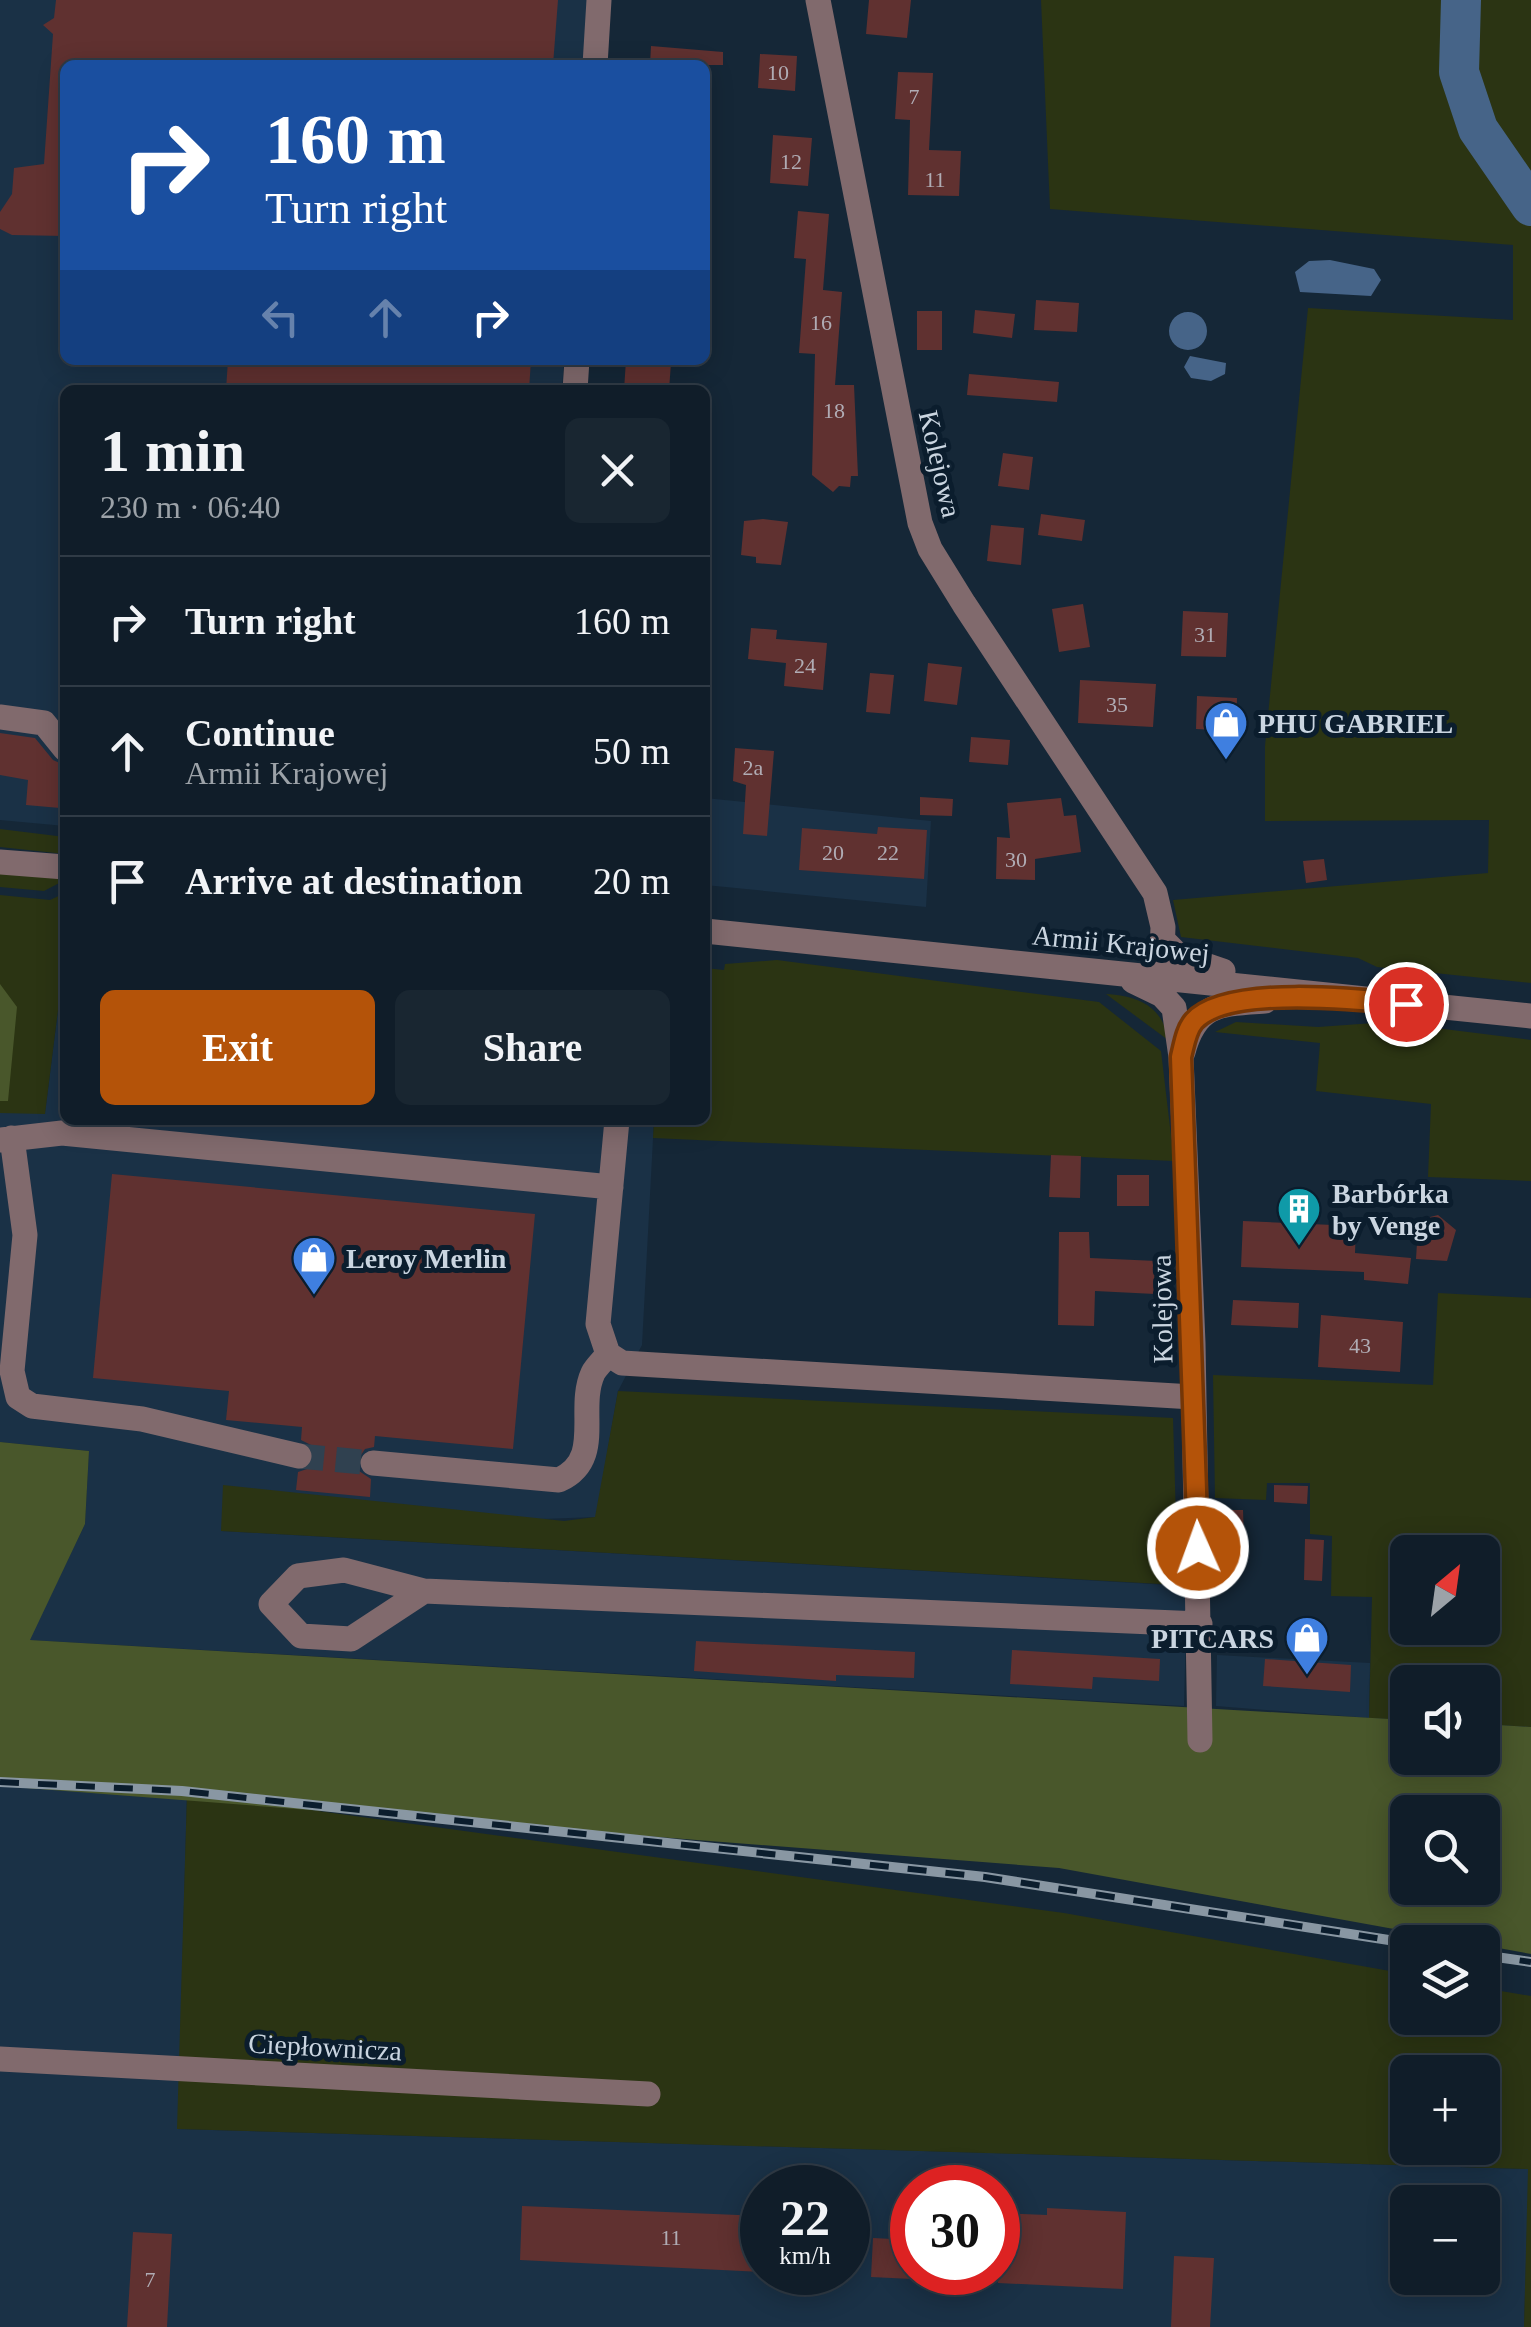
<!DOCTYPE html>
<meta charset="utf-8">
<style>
:root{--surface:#101d29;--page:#192631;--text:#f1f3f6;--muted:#9ca2a8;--line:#303b46;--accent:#b45309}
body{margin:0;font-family:"Times New Roman",serif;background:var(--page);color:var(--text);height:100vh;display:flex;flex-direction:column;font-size:38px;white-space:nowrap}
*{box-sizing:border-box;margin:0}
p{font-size:32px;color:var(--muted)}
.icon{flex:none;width:55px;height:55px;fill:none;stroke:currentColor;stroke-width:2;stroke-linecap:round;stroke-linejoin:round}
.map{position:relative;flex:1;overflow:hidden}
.side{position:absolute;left:60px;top:385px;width:650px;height:740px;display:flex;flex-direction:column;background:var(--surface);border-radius:15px;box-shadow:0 5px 25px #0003,0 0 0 2px var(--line)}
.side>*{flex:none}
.top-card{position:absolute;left:60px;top:60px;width:650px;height:305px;border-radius:15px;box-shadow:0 5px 25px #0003,0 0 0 2px var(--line);background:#1a4fa0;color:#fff;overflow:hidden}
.needle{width:65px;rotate:29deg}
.fabs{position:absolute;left:1390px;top:1535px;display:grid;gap:20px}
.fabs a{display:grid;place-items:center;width:110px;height:110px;border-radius:15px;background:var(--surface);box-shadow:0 5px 25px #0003,0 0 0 2px var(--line);font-size:50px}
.speed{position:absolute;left:740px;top:2165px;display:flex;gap:20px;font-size:50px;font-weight:700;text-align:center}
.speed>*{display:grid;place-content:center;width:130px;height:130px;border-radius:50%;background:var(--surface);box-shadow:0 5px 25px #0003,0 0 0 2px var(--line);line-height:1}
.speed small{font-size:25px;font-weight:400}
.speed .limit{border:15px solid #d22;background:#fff;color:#111}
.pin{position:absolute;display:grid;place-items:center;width:85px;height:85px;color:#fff;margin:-42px;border:5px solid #fff;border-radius:50%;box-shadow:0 2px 10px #0007}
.me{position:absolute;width:110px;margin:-55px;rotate:358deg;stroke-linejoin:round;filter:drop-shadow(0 0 8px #0008)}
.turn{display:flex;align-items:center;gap:35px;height:210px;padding:0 40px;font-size:45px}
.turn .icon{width:130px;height:130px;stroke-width:2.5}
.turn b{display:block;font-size:70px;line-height:85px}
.lanes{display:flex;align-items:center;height:95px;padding:0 40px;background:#0003;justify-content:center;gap:50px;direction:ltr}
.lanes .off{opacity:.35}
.round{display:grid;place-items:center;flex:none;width:105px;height:105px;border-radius:15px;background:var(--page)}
.headline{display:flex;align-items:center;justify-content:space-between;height:170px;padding:0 40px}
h1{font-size:60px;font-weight:600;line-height:75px}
.cta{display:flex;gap:20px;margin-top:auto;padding:20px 40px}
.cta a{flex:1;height:115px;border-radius:15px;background:var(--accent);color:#fff;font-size:40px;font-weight:600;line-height:115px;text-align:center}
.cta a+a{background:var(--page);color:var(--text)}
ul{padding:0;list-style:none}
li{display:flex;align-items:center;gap:30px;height:130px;padding:0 40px;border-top:2px solid var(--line)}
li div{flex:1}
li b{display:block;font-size:38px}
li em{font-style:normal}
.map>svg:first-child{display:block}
.built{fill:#1a3146;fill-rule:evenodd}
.green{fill:#2b3413;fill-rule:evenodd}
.forest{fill:#49572b;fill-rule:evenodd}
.water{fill:#466488}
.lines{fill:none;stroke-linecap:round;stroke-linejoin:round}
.river{stroke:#466488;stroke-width:40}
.building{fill:#603130}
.minor-tunnel{stroke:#304150;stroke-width:25;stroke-dasharray:25 12;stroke-linecap:butt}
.minor{stroke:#816a6d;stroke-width:25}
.rail-casing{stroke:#8997a3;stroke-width:10}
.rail{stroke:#0b1d2d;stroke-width:6;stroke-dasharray:19;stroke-linecap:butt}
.route-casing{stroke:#753606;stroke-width:25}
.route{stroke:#b45309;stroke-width:18}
.labels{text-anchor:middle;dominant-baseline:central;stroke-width:10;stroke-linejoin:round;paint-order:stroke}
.number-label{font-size:22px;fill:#b0acb4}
.street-label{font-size:28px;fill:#cad5e0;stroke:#0b1d2d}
.poi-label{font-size:28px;font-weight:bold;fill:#cad5e0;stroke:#0b1d2d;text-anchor:start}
</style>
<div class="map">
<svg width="1531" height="2327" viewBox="0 0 1531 2327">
<rect width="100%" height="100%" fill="#152737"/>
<path class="built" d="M0,0H590L586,65H65V360H564L562,390H65V826L0,820Z
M705,798L931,821L926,907L705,885Z
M65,954V1120H654L642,1345L618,1391L596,1517L222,1531L1187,1586L1184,1706L29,1640L85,1524L89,1451L0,1442V1101L45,1113Z
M1217,1655L1370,1663L1369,1718L1216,1706Z
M0,1786L187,1793L178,2129L1529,2169L1524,2327H0ZM762,2188H848V2272H762ZM912,2188H998V2272H912ZM1408,2202H1482V2278H1408Z"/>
<path class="green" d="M1041,0H1531V983L1377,967L1358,958L1181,937L1173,900L1488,873L1489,820L1265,821V746L1308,308L1513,320V245L1050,209Z
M0,829L65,837V854L0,847Z
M0,873L65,879V880L44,891L0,887Z
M65,893V954L45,1114L0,1113V895L50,900Z
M777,960L1099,1002L1161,1051L1174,1161L653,1138L654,1120H705V968L724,970L725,964Z
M1106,994C1138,996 1163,1006 1168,1040Z
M1236,1022L1318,1027L1388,1022L1531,1040V1181L1428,1177L1431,1104L1316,1091L1320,1043L1215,1032Z
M1438,1293L1531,1298V1727L1483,1724L1482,1682H1408L1407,1720L1369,1718L1372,1597L1331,1596L1332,1536L1310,1534V1483H1267L1266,1500L1215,1498L1213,1375L1433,1385ZM1408,1552H1482V1628H1408Z
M618,1391L1173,1418L1178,1585L221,1531L223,1485L564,1521L595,1517Z
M187,1793L1064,1913L1407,1974L1408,2018H1482L1483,1988L1531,1996V2327H1524L1528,2169L177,2129ZM1408,2072H1482V2148H1408Z"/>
<path class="forest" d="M0,984L17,1007L8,1101H0Z
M0,1442L89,1451L85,1524L30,1640L1407,1720L1408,1758H1482L1483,1724L1531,1727V1954L1059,1868L0,1786ZM1408,1812H1482V1888H1408Z"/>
<path class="water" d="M1330,260L1374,269L1381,280L1371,296L1300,292L1295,272L1309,261Z
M1169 331a19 19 0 1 1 38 0a19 19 0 1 1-38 0Z
M1190,356L1226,363L1225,374L1211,381L1191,378L1184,367Z"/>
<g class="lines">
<path class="river" d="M1461,0L1459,72L1478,129L1531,206"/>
</g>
<path class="building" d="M56,0H558L553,65H65V236L12,235L0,229V212L12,194L14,168L44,164L53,34L43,25L54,18Z
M869,0H911L907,38L866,34Z
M651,46L723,52V65H650Z
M760,54L797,56L795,91L758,88Z
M898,72L933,73L929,150L961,151L959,196L908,195L910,120L895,119Z
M773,135L812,138L808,186L770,183Z
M798,211L829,214L823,290L842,292L835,385H854L858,476H851L850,487L839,486L833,492L812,475L815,354L799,353L806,259L794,258Z
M1036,300L1079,303L1077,332L1034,330Z
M975,310L1015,314L1012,338L973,333Z
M917,311H942V350H917Z
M228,360H531L529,390H226Z
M626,360L671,363L669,390H624Z
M969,374L1059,382L1057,402L967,395Z
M1003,453L1033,457L1029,490L998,486Z
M1041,514L1085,520L1082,541L1038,535Z
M763,519L788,522L781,565L756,563V557L741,555L744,521Z
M991,525L1024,528L1021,565L987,561Z
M1083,604L1090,647L1059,652L1052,609Z
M1183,611L1228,613L1226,657L1181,656Z
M751,628L777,630L776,639L827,643L823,690L784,686L786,663L748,659Z
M928,663L962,667L957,705L924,701Z
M870,673L894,675L890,714L866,712Z
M1080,680L1156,684L1153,727L1078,723Z
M1197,696L1237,698L1236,731L1196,729Z
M0,733L35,738L53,760L64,765L60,808L26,805L28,780L0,775Z
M971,737L1010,740L1008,765L969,762Z
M735,748L774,751L767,836L743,834L746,785L733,781Z
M920,797L953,799L952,816L920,815Z
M1061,798L1064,816L1076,815L1081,852L1035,859V880L996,879L997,837L1010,838L1007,803Z
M878,827L927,830L924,879L799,870L802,828L877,834Z
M1324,859L1327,880L1306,883L1303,861Z
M1051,1155L1081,1156L1080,1198L1049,1197Z
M112,1174L535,1214L513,1449L375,1436L374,1447L365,1449L357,1461L359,1471L371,1479L370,1497L296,1490L298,1472L310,1468L315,1459L311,1445L301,1440L302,1427L226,1420L229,1391L93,1378Z
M1117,1175H1149V1206H1117Z
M1438,1215L1456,1230L1447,1261L1416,1259L1418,1227L1426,1218Z
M1243,1221L1356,1226L1355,1253L1411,1258L1408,1284L1364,1280V1272L1241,1267Z
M1059,1232H1089L1090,1258L1157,1261L1155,1294L1095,1291L1094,1326L1058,1325Z
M1233,1300L1299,1303L1298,1328L1231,1325Z
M1321,1315L1403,1322L1400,1372L1318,1367Z
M1274,1485L1308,1486L1307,1504L1274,1502Z
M1216,1510H1243L1244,1539L1217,1540Z
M1305,1539L1324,1540L1322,1581L1304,1580Z
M696,1641L915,1652L914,1678L836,1675V1681L694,1671Z
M1012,1650L1160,1659L1159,1681L1093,1677L1092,1689L1010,1684Z
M1265,1659L1351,1665L1350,1692L1263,1686Z
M522,2206L762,2216V2272L520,2260Z
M1047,2208L1126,2212L1123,2289L998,2283L1001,2213L1047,2215Z
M133,2232L172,2234L167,2327H127Z
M873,2238L912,2240V2279L871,2277Z
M1174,2256L1214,2258L1210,2327H1171Z"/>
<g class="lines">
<path class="minor-tunnel" d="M299,1456L373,1463"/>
<path class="minor" d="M818,0L920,523L930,549L964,604L1155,893L1163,927L1161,978
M595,65L599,0
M575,390L577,360
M0,717L44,723L65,749
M0,862L65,867
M705,931L1531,1016
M1163,940L1179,956L1223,971
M1133,981L1162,995L1174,1008L1181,1057L1193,1343L1200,1740
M1183,1052C1196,1003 1220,1004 1265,1001
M617,1120L598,1324L608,1354L622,1363L1193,1397
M12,1138L25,1235L12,1371L18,1397L32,1406L142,1419L299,1456
M0,1140L62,1133L611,1187
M373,1463L559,1480C605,1459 576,1410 593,1373C596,1367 604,1360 608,1354
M424,1591L351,1639L301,1636L271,1604L298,1576L344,1570L424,1591L1200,1624
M0,2059L648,2094"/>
<defs>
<path id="rail" d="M0,1782L182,1791L985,1877L1408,1943
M1482,1955L1531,1962"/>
</defs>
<use href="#rail" class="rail-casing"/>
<use href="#rail" class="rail"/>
</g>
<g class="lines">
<defs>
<path id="route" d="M1198,1548L1181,1057C1184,1045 1186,1030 1194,1021C1227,985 1359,999 1406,1004"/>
</defs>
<use href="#route" class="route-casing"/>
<use href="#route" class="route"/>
</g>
<defs>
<symbol id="shop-pin" viewBox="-11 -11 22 30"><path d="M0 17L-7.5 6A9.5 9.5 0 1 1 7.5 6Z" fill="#3f7fe0" stroke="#0b1d2d"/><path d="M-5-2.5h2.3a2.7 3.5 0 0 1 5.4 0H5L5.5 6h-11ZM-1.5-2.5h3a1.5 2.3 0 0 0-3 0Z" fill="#fff"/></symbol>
<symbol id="building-pin" viewBox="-11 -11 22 30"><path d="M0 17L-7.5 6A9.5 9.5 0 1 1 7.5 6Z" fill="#0f9aa8" stroke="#0b1d2d"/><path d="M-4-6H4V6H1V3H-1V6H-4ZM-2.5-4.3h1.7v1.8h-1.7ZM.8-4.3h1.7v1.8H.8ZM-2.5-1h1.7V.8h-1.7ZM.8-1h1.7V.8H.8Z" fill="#fff"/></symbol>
</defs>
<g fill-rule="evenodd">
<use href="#shop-pin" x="1201" y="698" width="50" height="68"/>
<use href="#building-pin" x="1274" y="1184" width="50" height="68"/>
<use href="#shop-pin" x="289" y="1233" width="50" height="68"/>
<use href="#shop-pin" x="1282" y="1613" width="50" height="68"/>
</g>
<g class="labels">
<g class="number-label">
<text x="778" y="72">10</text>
<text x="914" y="96">7</text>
<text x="791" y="161">12</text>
<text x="935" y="179">11</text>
<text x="821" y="322">16</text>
<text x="834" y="410">18</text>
<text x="1205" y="634">31</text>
<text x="805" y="665">24</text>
<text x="1117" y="704">35</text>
<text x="753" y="767">2a</text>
<text x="833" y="852">20</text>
<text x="888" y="852">22</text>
<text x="1016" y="859">30</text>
<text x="1360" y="1345">43</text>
<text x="671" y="2237">11</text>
<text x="150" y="2279">7</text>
</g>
<g class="street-label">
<text transform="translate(940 464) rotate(77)">Kolejowa</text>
<text transform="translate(1121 944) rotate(6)">Armii Krajowej</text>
<text transform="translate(1162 1309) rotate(-91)">Kolejowa</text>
<text transform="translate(325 2047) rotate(3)">Ciepłownicza</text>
</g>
<g class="poi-label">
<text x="1258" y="723">PHU GABRIEL</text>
<text x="1332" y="1193">Barbórka<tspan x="1332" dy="32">by Venge</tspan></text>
<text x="346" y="1258">Leroy Merlin</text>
<text x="1274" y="1638" text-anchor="end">PITCARS</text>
</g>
</g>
</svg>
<div class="fabs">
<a><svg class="needle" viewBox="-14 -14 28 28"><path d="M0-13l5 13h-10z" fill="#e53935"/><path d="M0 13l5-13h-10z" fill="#9ca2a8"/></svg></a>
<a><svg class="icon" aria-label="sound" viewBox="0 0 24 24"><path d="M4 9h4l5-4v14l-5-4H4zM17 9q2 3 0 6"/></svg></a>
<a><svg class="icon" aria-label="search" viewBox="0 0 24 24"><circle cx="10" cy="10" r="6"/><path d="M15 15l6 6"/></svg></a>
<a><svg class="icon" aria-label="layers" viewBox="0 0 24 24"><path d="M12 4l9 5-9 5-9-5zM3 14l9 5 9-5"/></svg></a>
<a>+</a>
<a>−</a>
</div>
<div class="speed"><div>22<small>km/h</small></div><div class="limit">30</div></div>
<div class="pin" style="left:1406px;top:1004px;background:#d93025"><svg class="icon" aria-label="arrive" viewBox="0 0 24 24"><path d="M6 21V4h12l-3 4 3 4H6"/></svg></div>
<svg class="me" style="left:1198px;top:1548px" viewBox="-20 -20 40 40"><circle r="17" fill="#b45309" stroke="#fff" stroke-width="3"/><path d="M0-11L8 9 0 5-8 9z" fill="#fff"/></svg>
<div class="top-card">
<div class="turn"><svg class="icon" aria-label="right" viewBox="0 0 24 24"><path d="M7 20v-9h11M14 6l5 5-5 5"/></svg><div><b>160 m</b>Turn right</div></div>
<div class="lanes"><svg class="icon off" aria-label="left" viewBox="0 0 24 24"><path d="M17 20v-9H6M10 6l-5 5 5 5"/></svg><svg class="icon off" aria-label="ahead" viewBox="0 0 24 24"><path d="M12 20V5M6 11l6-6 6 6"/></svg><svg class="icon" aria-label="right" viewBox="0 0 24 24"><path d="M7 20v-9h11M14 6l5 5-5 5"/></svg></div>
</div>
<section class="side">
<div class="headline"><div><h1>1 min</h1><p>230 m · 06:40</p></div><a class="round"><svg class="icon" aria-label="close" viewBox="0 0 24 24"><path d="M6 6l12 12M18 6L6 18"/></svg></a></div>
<ul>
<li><svg class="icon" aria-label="right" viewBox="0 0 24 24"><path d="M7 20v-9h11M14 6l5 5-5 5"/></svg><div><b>Turn right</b></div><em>160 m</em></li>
<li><svg class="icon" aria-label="ahead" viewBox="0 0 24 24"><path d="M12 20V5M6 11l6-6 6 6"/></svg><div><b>Continue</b><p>Armii Krajowej</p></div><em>50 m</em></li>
<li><svg class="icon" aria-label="arrive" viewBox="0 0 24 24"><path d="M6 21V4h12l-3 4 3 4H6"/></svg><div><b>Arrive at destination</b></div><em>20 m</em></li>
</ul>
<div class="cta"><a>Exit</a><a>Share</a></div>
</section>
</div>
